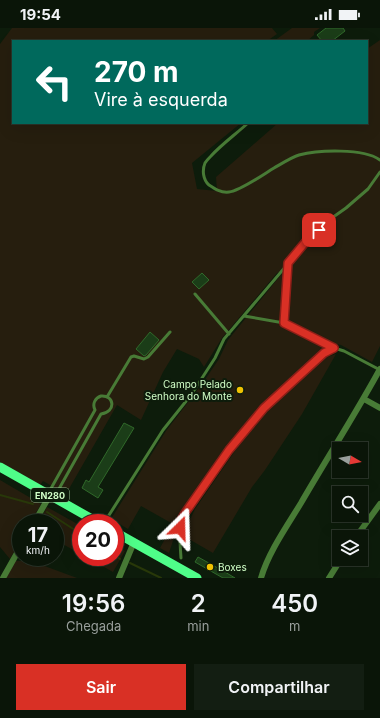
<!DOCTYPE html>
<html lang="pt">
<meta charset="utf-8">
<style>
:root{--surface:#0a1508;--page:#131e12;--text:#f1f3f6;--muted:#999f9c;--line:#2a3429;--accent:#d93025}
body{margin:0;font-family:Inter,sans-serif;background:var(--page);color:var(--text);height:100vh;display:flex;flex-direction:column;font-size:15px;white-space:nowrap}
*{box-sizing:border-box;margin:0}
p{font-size:13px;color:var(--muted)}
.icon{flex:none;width:22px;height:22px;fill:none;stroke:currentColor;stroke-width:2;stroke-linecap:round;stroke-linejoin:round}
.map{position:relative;height:550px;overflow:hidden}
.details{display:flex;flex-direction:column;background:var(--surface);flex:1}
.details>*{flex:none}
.top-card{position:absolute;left:12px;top:12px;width:356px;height:84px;border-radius:0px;box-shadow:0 4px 16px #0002,0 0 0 1px var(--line);background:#00695c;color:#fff;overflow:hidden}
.needle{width:26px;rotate:100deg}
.buttons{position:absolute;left:332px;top:414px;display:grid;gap:8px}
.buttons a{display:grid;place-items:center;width:36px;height:36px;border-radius:0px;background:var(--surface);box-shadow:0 4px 16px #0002,0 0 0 1px var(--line);font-size:20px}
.speed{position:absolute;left:12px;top:486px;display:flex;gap:8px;font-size:20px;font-weight:700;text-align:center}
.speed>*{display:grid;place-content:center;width:52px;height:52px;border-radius:50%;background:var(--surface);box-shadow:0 4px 16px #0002,0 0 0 1px var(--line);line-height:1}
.speed small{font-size:10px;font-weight:400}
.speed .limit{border:6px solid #d22;background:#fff;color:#111}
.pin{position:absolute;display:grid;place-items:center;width:34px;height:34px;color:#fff;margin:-17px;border-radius:8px;box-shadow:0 2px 6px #0006}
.me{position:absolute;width:44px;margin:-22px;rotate:22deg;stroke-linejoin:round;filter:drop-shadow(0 0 3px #0008)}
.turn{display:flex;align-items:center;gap:14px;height:84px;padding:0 16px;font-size:18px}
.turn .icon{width:52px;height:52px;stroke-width:2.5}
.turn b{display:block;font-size:28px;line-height:34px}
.eta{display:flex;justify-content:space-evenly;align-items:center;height:68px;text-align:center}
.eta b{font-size:24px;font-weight:600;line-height:28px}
.button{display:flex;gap:8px;margin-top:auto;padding:8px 16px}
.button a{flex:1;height:46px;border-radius:0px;background:var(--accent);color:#fff;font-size:16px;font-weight:600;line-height:46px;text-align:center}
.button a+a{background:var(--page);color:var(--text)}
.status{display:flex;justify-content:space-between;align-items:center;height:28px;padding:0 20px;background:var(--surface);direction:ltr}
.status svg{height:11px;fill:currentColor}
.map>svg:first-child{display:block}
.green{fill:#261e0e}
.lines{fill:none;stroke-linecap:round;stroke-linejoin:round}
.stream{stroke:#283809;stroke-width:2}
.building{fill:#1b3d18;stroke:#30692a}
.lane{stroke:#487b36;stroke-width:3}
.street{stroke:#487b36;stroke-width:6}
.primary{stroke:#4ffe89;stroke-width:9}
.route-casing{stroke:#8d1f18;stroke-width:10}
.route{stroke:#d93025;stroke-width:7}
.poi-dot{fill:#f0c202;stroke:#0d1c0b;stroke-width:1.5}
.labels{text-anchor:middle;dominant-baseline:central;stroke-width:4;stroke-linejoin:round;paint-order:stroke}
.shield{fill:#0d1c0b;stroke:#96bb8f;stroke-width:1}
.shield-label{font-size:9px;font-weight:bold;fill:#d1ffc7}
.poi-label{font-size:10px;fill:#d1ffc7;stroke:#0d1c0b;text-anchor:end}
</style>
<div class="status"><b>19:54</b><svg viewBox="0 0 49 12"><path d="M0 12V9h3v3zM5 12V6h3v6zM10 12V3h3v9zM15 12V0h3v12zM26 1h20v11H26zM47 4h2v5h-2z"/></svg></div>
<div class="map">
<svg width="380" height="550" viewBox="0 0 380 550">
<rect width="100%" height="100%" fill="#0d1c0b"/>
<path class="green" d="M12,0H272L277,6L267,13H13V95H241L192,135L197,161L217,163L216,149L278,95H367V21L380,12V318L372,334L341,317L332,315L321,322L259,380L230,415L176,490C176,503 173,514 169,525L160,520L173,496L141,478L128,501L111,491L166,403L202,356L219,331L228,312L284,243L277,245L222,310L204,339L199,331L177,321L163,344L141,392L117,377L66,466L43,453L40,457L0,434V16Z
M292,0H320L314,4V7L307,13H274Z
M336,326L302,386L265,442L252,459L213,525L187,510L188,496L195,481L239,417L264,385L310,343L327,329Z
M0,452L41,476L30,495H21V511L10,531L0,519Z
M47,479L81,498V526L55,512V495H38Z
M115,517L125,523L113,544L86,529H115Z
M21,524V529H23V530L77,550H6L15,533H21L22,530L20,528Z"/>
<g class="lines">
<path class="stream" d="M0,467L33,476
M47,484L81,506
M115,527L120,531
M130,535L161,550"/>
</g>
<path class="building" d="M326,0H343L345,3L332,13H322L317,7Z
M202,245L209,252L199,261L192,254Z
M150,304L159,312L146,327L144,328L136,321Z
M124,395L134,400L98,459L103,462L98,470L82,460L86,452L89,454Z
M198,529L225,544L235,550H223L195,534Z"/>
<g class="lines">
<path class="lane" d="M248,95C236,106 222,116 211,128C209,130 207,132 205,135C202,142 203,152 209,157C215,161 221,165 229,164C240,163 264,146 274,140C281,136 292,129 299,127C318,122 364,120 380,132
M195,266L229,306
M244,288L284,295L288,235
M284,295L334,320L344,323L380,342
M107,369L131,329L134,328L144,331L148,329L170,304
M49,464L95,382C92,376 95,370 101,368C115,367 116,384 101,386L55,468
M104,495L163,402L191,367L215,330L224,311L309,211L329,192L346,180L368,161L380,144
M181,530C180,514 178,499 185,485L229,422L264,380L324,325L334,320"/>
<path class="street" d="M364,371L380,380
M34,495L50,467
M356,509L380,476
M3,550L21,518
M119,550L134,514
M261,550C268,525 287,498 301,475C327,430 355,387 380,341
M329,550L341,531"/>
<path class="primary" d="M0,439L99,495
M115,504L197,550"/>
</g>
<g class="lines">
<defs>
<path id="route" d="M180,500L181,492L185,485L229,422L264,380L324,325L334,320L284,295L288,235L308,211L319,202"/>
</defs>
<use href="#route" class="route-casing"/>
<use href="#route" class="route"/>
</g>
<g class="poi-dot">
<circle cx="240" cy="362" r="4"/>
<circle cx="210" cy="539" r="4"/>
</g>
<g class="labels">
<rect class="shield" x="31" y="460" width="38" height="14" rx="3"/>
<g class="shield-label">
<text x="50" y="467">EN280</text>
</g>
<g class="poi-label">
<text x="232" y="356">Campo Pelado<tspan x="232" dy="12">Senhora do Monte</tspan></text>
<text x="218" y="539" text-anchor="start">Boxes</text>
</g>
</g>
</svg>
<div class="buttons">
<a><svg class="needle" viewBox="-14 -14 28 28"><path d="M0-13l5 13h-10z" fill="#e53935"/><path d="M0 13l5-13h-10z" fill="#999f9c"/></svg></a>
<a><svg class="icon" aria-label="search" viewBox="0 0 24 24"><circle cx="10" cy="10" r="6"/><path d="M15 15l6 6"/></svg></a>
<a><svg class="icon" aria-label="layers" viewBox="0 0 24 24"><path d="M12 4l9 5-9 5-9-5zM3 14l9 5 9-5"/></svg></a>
</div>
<div class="speed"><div>17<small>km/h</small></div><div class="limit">20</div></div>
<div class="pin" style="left:319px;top:202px;background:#d93025"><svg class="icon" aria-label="arrive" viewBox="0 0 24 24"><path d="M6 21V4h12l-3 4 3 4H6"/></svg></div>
<svg class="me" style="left:180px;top:500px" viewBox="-20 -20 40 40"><path d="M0-17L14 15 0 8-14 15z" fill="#d93025" stroke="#fff" stroke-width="4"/></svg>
<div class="top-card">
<div class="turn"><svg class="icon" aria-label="left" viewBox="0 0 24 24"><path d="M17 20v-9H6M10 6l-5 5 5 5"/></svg><div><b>270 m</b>Vire à esquerda</div></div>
</div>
</div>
<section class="details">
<div class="eta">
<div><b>19:56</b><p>Chegada</p></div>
<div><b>2</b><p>min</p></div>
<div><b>450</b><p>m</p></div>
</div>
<div class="button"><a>Sair</a><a>Compartilhar</a></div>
</section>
